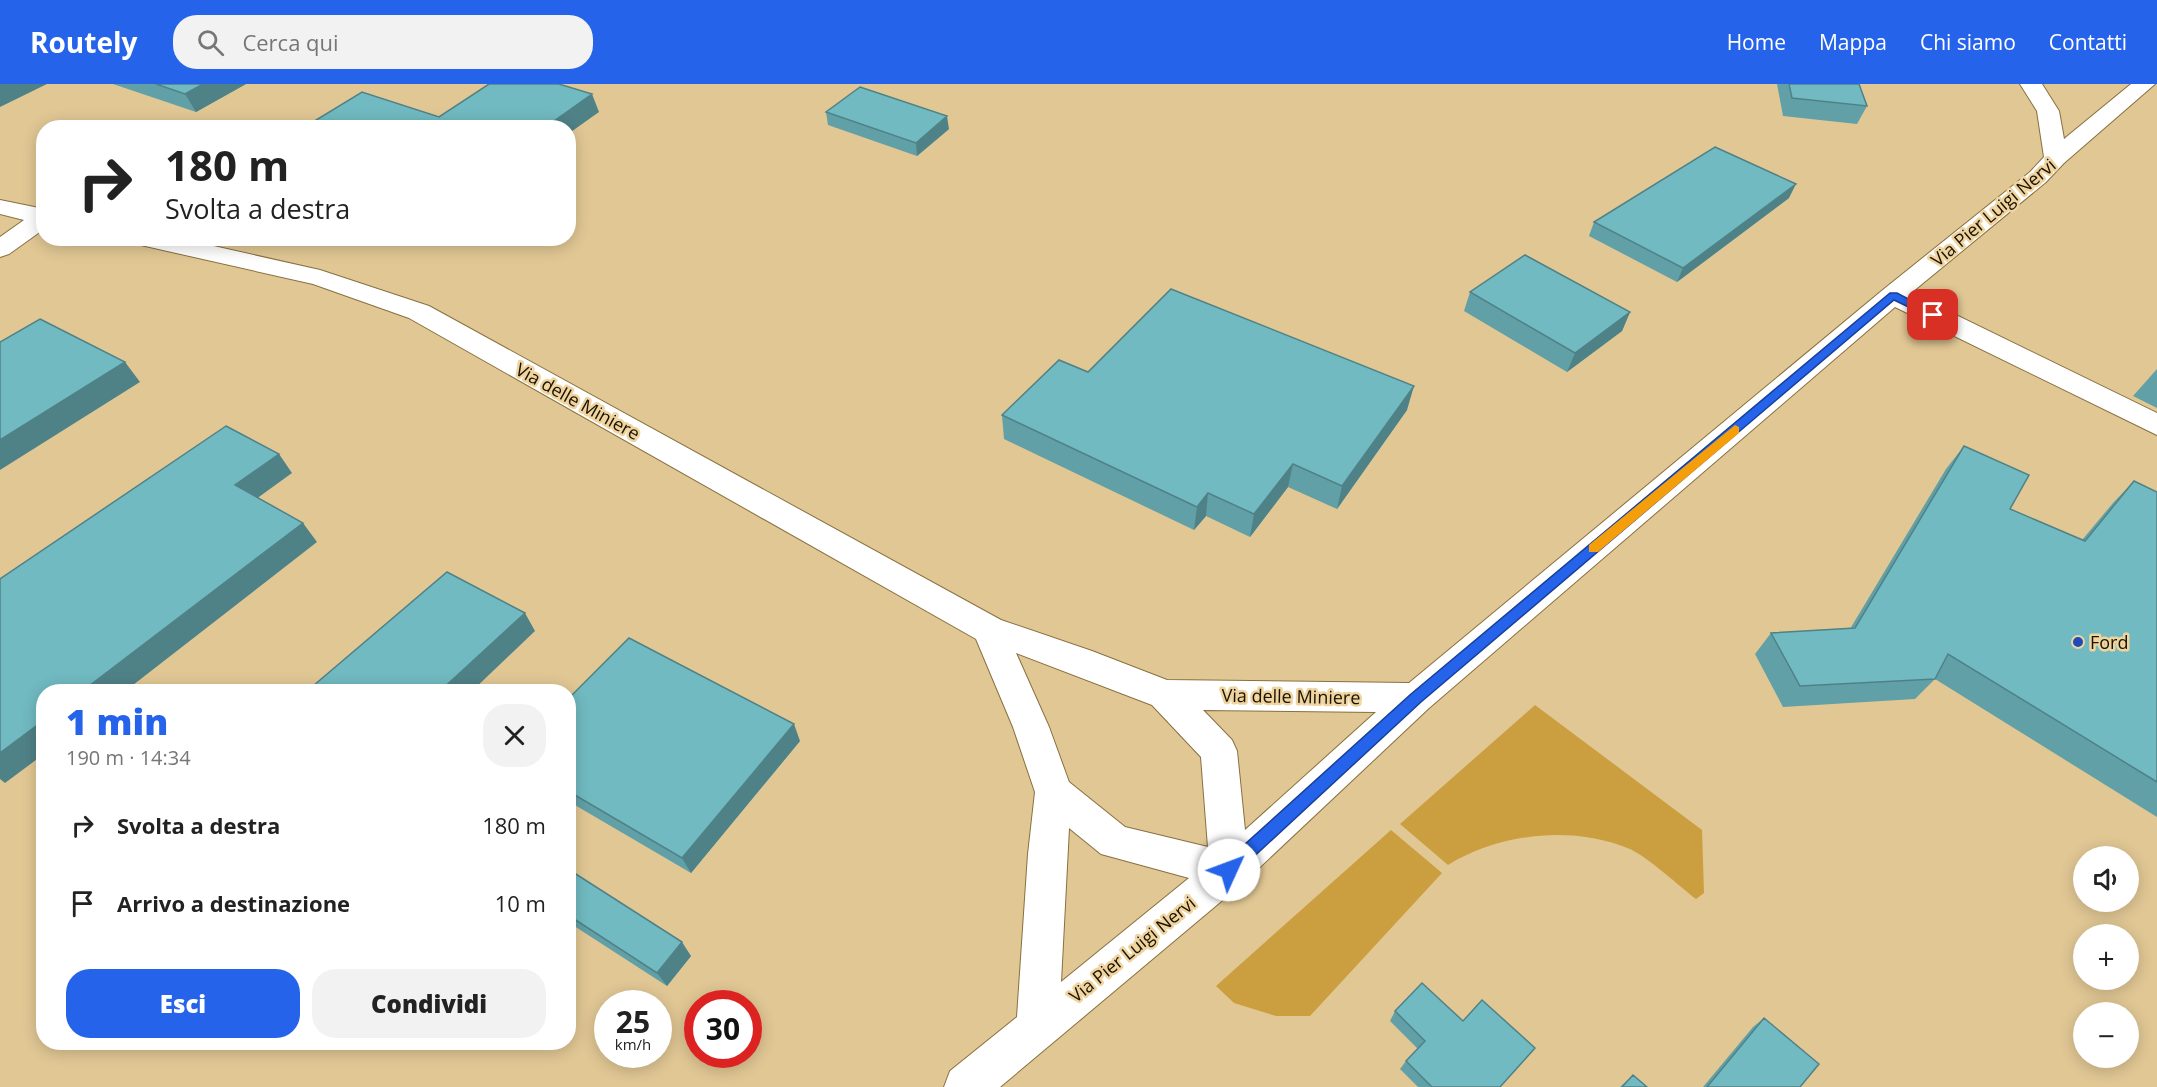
<!DOCTYPE html>
<html lang="it">
<meta charset="utf-8">
<style>
:root{--surface:#fff;--page:#f2f2f2;--text:#222;--muted:#767676;--accent:#2563eb}
body{margin:0;font-family:"Open Sans",sans-serif;background:var(--page);color:var(--text);height:100vh;display:flex;flex-direction:column;font-size:22px;white-space:nowrap}
*{box-sizing:border-box;margin:0}
p{font-size:20px;color:var(--muted)}
.icon{flex:none;width:33px;height:33px;fill:none;stroke:currentColor;stroke-width:2;stroke-linecap:round;stroke-linejoin:round}
.map{position:relative;flex:1;overflow:hidden}
.side{position:absolute;left:36px;top:600px;width:540px;height:366px;display:flex;flex-direction:column;background:var(--surface);border-radius:24px;box-shadow:0 3px 15px #0003}
.side>*{flex:none}
.top-card{position:absolute;left:36px;top:36px;width:540px;height:126px;border-radius:24px;box-shadow:0 3px 15px #0003;background:#fff;color:var(--text);overflow:hidden}
.tools{position:absolute;left:2073px;top:762px;display:grid;gap:12px}
.tools a{display:grid;place-items:center;width:66px;height:66px;border-radius:50%;background:var(--surface);box-shadow:0 3px 15px #0003;font-size:30px}
.speed{position:absolute;left:594px;top:906px;display:flex;gap:12px;font-size:30px;font-weight:700;text-align:center}
.speed>*{display:grid;place-content:center;width:78px;height:78px;border-radius:50%;background:var(--surface);box-shadow:0 3px 15px #0003;line-height:1}
.speed small{font-size:15px;font-weight:400}
.speed .limit{border:9px solid #d22;background:#fff;color:#111}
.pin{position:absolute;display:grid;place-items:center;width:51px;height:51px;color:#fff;margin:-26px;border-radius:12px;box-shadow:0 3px 9px #0006}
.me{position:absolute;width:66px;margin:-33px;rotate:47deg;stroke-linejoin:round;filter:drop-shadow(0 0 4px #0008)}
.turn{display:flex;align-items:center;gap:21px;height:126px;padding:0 30px;font-size:27px}
.turn .icon{width:78px;height:78px;stroke-width:2.5}
.turn b{display:block;font-size:42px;line-height:51px}
.round{display:grid;place-items:center;flex:none;width:63px;height:63px;border-radius:24px;background:var(--page)}
.summary{display:flex;align-items:center;justify-content:space-between;height:102px;padding:0 30px}
h1{font-size:36px;font-weight:800;line-height:45px;color:var(--accent)}
.action{display:flex;gap:12px;margin-top:auto;padding:12px 30px}
.action a{flex:1;height:69px;border-radius:24px;background:var(--accent);color:#fff;font-size:24px;font-weight:800;line-height:69px;text-align:center}
.action a+a{background:var(--page);color:var(--text)}
ul{padding:0;list-style:none}
li{display:flex;align-items:center;gap:18px;height:78px;padding:0 30px}
li div{flex:1}
li b{display:block;font-size:22px}
li em{font-style:normal}
header{display:flex;align-items:center;gap:36px;box-sizing:border-box;height:84px;padding:0 30px;background:var(--accent);color:#fff}
header strong{font-size:28px}
nav{display:flex;gap:33px;margin-inline-start:auto;font-size:21px}
.search{width:420px;height:54px;background:var(--page);display:flex;align-items:center;gap:15px;box-sizing:border-box;padding:0 21px;border-radius:24px;color:var(--muted);font-size:22px}
.map>svg:first-child{display:block}
.green{fill:#cb9f40}
.lines{fill:none;stroke-linecap:round;stroke-linejoin:round}
.minor-casing{stroke:#88703f;stroke-width:2}
.minor{fill:#fff;fill-rule:evenodd}
.wall{fill:#61a0a6}
.shaded-wall{fill:#4f8287}
.building{fill:#71bac1;stroke:#4f8287;stroke-width:1.5}
.route{fill:#2563eb;stroke:#184099;stroke-width:1.5}
.slow{fill:#f59e0b}
.poi-dot{fill:#1f4bb9;stroke:#efd4a0;stroke-width:2}
.labels{text-anchor:middle;dominant-baseline:central;stroke-width:5;stroke-linejoin:round;paint-order:stroke}
.street-label{font-size:18px;fill:#1b1201;stroke:#efd4a0}
.poi-label{font-size:18px;fill:#1b1201;stroke:#efd4a0;text-anchor:start}
</style>
<header>
<strong>Routely</strong>
<div class="search"><svg class="icon" aria-label="search" viewBox="0 0 24 24"><circle cx="10" cy="10" r="6"/><path d="M15 15l6 6"/></svg>Cerca qui</div>
<nav><a>Home</a><a>Mappa</a><a>Chi siamo</a><a>Contatti</a></nav>
</header>
<div class="map">
<svg width="2157" height="1003" viewBox="0 0 2157 1003">
<rect width="100%" height="100%" fill="#e1c794"/>
<path class="green" d="M1535,621L1702,746L1704,809L1696,815C1679,802 1649,774 1630,765C1573,741 1500,749 1448,781L1400,740Z
M1391,746L1442,789L1310,932H1276L1234,919L1216,902Z"/>
<g class="lines">
<defs>
<path id="minor" d="M2020,0H2042L2059,27L2064,55L2131,0H2155L2064,79L2046,98L1911,209L2157,329V351L1895,223L1429,624L1243,799L1000,1003H944L950,987L1017,933L1028,770L1035,708L1013,643L976,555L409,234L313,200L132,159L129,154H178L320,186L429,222L1001,536L1092,567L1167,596L1409,599L1884,205L2030,88L2044,73L2037,27ZM1016,569L1152,621L1201,673L1208,763L1125,743L1069,698L1049,643ZM1203,626L1376,628L1245,746L1237,667L1232,656ZM1069,744L1101,770L1189,794L1061,898Z
M0,116L44,125V145L9,170L0,173V153L24,136L0,130Z"/>
</defs>
<use href="#minor" class="minor-casing"/>
<use href="#minor" class="minor"/>
</g>
<path class="wall" d="M113,0H246L196,28Z
M1777,0H1859L1867,22L1857,40L1783,32Z
M826,28L949,45L917,72L828,41Z
M1789,114L1677,198L1589,152L1594,138Z
M1470,208L1630,228L1622,247L1567,288L1464,227Z
M2157,285V324L2133,312Z
M1088,288L1407,326L1337,425L1288,403L1250,453L1206,432L1194,446L1004,355L1002,331Z
M1964,362L2010,425L2082,456L2113,419L2134,397L2157,408V733L1935,595L1915,615L1783,623L1755,570L1771,549L1850,545L1946,385Z
M568,615L800,657L691,789L568,717Z
M568,785L691,872L667,902L568,838Z
M1395,927L1500,1003H1418L1400,985L1406,977L1418,965L1390,937Z
M1764,934L1800,1003H1703L1753,943Z
M1633,991L1647,1003H1620Z"/>
<path class="shaded-wall" d="M0,0H47L0,23Z
M203,0H246L196,28L185,10Z
M592,10L599,28L568,50V44H544Z
M947,32L949,45L917,72L916,59Z
M1796,100L1789,114L1677,198L1683,184Z
M1630,228L1622,247L1567,288L1575,269Z
M125,278L140,298L0,386V356Z
M1414,302L1407,326L1337,425L1342,402Z
M279,370L292,389L249,420L235,401Z
M1293,380L1288,403L1250,453L1254,430Z
M1208,409L1206,432L1194,446L1197,423Z
M303,439L317,458L124,608H81Z
M525,529L535,547L471,608H439Z
M44,636V670L5,699L0,695V669Z
M794,640L800,657L691,789L682,774Z
M682,858L691,872L667,902L657,889Z"/>
<path class="building" d="M156,0H203L185,10Z
M489,0H559L592,10L544,44H303L362,8L439,33Z
M1789,0H1859L1867,22L1792,14Z
M860,3L947,32L916,59L826,28Z
M1715,63L1796,100L1683,184L1594,138Z
M1525,171L1630,228L1575,269L1470,208Z
M1171,205L1414,302L1342,402L1293,380L1254,430L1208,409L1197,423L1002,331L1059,276L1088,288Z
M40,235L125,278L0,356V258Z
M226,342L279,370L235,401L303,439L81,608H44V636L0,669V495Z
M1964,362L2029,391L2010,425L2085,457L2134,397L2157,408V698L1948,570L1935,595L1800,602L1771,549L1855,544Z
M447,488L525,529L439,608H399L398,607L397,608H306Z
M629,554L794,640L682,774L568,707V615Z
M568,785L682,858L657,889L568,831Z
M1422,899L1463,937L1482,916L1535,964L1500,1003H1432L1406,977L1425,957L1395,927Z
M1764,934L1819,980L1800,1003H1707Z
M1633,991L1647,1003H1622Z"/>
<path class="route" d="M1890,209H1897L1939,231L1929,233L1894,216L1421,618L1234,791L1229,793L1223,791L1221,786L1223,780L1411,610Z"/>
<path class="slow" d="M1735,341L1739,343V349L1598,468H1589V461Z"/>
<circle class="poi-dot" cx="2078" cy="558" r="6"/>
<g class="labels">
<g class="street-label">
<text transform="translate(1993 128) rotate(-40)">Via Pier Luigi Nervi</text>
<text transform="translate(578 317) rotate(29)">Via delle Miniere</text>
<text transform="translate(1291 612) rotate(1)">Via delle Miniere</text>
<text transform="translate(1132 865) rotate(-39)">Via Pier Luigi Nervi</text>
</g>
<g class="poi-label">
<text x="2090" y="558">Ford</text>
</g>
</g>
</svg>
<div class="tools">
<a><svg class="icon" aria-label="sound" viewBox="0 0 24 24"><path d="M4 9h4l5-4v14l-5-4H4zM17 9q2 3 0 6"/></svg></a>
<a>+</a>
<a>−</a>
</div>
<div class="speed"><div>25<small>km/h</small></div><div class="limit">30</div></div>
<div class="pin" style="left:1933px;top:231px;background:#d93025"><svg class="icon" aria-label="arrive" viewBox="0 0 24 24"><path d="M6 21V4h12l-3 4 3 4H6"/></svg></div>
<svg class="me" style="left:1229px;top:786px" viewBox="-20 -20 40 40"><circle r="19" fill="#fff"/><path d="M0-13L10 11 0 6-10 11z" fill="#2563eb"/></svg>
<div class="top-card">
<div class="turn"><svg class="icon" aria-label="right" viewBox="0 0 24 24"><path d="M7 20v-9h11M14 6l5 5-5 5"/></svg><div><b>180 m</b>Svolta a destra</div></div>
</div>
<section class="side">
<div class="summary"><div><h1>1 min</h1><p>190 m · 14:34</p></div><a class="round"><svg class="icon" aria-label="close" viewBox="0 0 24 24"><path d="M6 6l12 12M18 6L6 18"/></svg></a></div>
<ul>
<li><svg class="icon" aria-label="right" viewBox="0 0 24 24"><path d="M7 20v-9h11M14 6l5 5-5 5"/></svg><div><b>Svolta a destra</b></div><em>180 m</em></li>
<li><svg class="icon" aria-label="arrive" viewBox="0 0 24 24"><path d="M6 21V4h12l-3 4 3 4H6"/></svg><div><b>Arrivo a destinazione</b></div><em>10 m</em></li>
</ul>
<div class="action"><a>Esci</a><a>Condividi</a></div>
</section>
</div>
